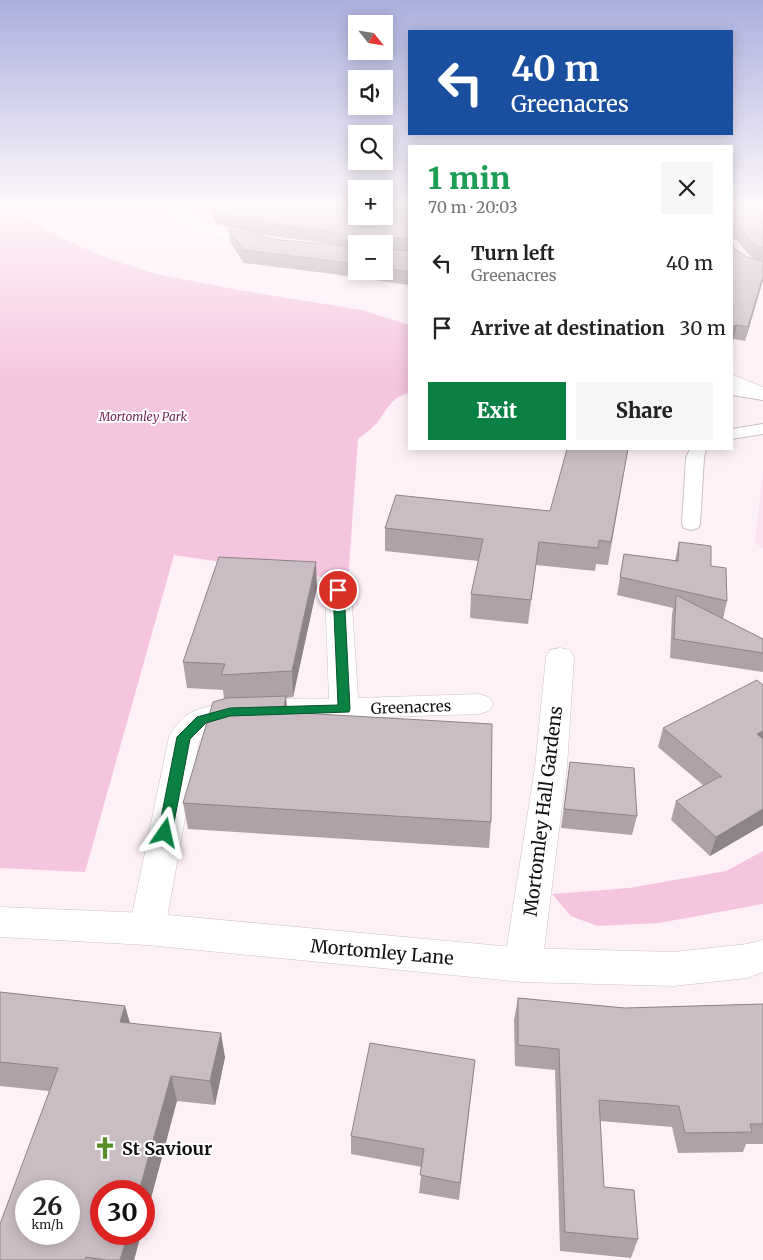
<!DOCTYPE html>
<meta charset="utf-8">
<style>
:root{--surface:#fff;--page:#f6f6f6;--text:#222;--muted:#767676;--accent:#0b8043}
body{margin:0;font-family:Merriweather,serif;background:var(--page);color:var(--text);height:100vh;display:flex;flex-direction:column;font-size:19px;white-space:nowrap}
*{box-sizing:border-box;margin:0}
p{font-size:16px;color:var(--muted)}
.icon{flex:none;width:28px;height:28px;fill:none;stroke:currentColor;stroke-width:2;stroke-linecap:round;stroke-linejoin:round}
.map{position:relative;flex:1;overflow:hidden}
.drawer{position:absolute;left:408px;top:145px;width:325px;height:305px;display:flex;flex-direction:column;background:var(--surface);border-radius:0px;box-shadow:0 2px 12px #0003}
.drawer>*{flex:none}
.top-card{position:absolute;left:408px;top:30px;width:325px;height:105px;border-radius:0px;box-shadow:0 2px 12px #0003;background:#1a4fa0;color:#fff;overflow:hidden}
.needle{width:32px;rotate:120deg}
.fabs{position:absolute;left:348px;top:15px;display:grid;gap:10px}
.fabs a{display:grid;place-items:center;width:45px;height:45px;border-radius:0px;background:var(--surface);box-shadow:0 2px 12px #0003;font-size:25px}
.speed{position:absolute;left:15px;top:1180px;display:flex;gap:10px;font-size:25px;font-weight:700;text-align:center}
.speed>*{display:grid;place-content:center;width:65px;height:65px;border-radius:50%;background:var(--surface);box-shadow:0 2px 12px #0003;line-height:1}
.speed small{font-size:12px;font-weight:400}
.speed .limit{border:8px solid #d22;background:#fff;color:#111}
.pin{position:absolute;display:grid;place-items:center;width:42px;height:42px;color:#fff;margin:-21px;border:2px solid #fff;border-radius:50%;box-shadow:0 1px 5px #0007}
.me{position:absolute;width:55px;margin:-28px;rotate:11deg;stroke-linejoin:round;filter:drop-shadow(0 0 4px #0008)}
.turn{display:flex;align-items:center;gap:18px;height:105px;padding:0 20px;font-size:22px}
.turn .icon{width:65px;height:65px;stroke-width:2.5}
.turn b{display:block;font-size:35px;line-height:42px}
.round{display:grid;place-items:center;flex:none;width:52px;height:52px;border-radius:0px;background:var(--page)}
.head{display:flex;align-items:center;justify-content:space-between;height:85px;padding:0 20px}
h1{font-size:30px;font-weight:800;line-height:38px;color:#1e9e55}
.cta{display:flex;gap:10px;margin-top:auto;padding:10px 20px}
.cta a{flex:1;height:58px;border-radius:0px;background:var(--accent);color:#fff;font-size:20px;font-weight:800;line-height:58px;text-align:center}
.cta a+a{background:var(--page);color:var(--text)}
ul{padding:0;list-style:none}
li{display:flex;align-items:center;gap:15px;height:65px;padding:0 20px}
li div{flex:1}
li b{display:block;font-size:19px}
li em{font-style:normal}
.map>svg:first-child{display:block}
.built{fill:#fae4f0}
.green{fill:#f5c5e0}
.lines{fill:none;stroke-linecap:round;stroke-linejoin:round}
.service-casing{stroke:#cdbfc6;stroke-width:2}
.minor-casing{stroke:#cdbfc6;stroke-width:1}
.tertiary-casing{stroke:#cdbfc6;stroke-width:1}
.service{fill:#fff;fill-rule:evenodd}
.minor{fill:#fff;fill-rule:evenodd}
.tertiary{fill:#fff;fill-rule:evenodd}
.wall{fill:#aea2a8;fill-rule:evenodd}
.shaded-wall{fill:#8d8488}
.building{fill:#cabcc3;stroke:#8d8488;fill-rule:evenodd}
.route{fill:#0b8043;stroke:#07532c}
.labels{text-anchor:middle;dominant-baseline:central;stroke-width:4;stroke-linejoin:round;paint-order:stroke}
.far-park-label{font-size:12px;font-style:italic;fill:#75265a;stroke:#fff}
.street-label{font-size:15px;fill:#140f12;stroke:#fff}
.near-street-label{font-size:18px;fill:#140f12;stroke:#fff}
.near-poi-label{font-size:18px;font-weight:bold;fill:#140f12;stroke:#fff;text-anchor:start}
</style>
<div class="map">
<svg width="763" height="1260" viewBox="0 0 763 1260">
<rect width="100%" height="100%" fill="#fef0f7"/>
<path class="built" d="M763,472V548L755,543Z"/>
<path class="green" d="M0,205H4L68,241L110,259L156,274L239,290L362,310L409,325V393C391,397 387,410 377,423C371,429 364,434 358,439L348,581L174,555L85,872L0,868Z
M763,851V904L659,923L597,926L571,916L552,894L629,888L726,871Z"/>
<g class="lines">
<defs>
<path id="service" d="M731,385L763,390V400L731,395Z
M763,424V434L731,439V429Z
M690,449H706L704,458L700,524L698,528L691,530L684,528L682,524L686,458Z"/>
<path id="minor" d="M160,205H176L192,217L204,223L270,239L273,242L270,245L265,247C231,240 183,235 160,205Z
M731,374L763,387V400L731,387Z
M338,583L347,585L351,591L358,698L478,694L489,697L493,704L489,711L478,714L230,722L212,728L199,741L165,929L160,940L147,945L134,940L129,929L169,737C173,729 183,716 192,712C231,695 286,700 329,699L325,591L329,585Z
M560,648L570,650L574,657L567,767L542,965L536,977L523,982L510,977L504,965L535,767L546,657L550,650Z"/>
<path id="tertiary" d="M0,907L147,913L523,948L674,952L747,944L763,940V972L747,978L674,986L523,982L147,945L0,937Z"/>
</defs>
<use href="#service" class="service-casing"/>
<use href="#minor" class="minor-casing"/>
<use href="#tertiary" class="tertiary-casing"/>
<use href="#service" class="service"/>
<use href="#minor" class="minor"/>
<use href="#tertiary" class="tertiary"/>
</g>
<path class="wall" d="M205,205H409V285L333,274L244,263L230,242L228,229L280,240L356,247V271H384V244H356V247L256,234L217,224Z
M731,205H763V280L745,341L734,339L731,340ZM731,238L737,240L750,256L758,260L747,257L734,248Z
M628,449L608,565L596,564L595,571L536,565L528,624L470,618L471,594L478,561L385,551V528L550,511Z
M679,542L711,566L727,601L723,619L763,639V672L670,658L672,614L673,608L617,595L624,554L675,561Z
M317,587L293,697L286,698L287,712L491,822L489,848L188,829L183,803L224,699L223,690L187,688L183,662Z
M763,685V825L710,856L671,820L676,801L703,785L658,747L663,728Z
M570,762L637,816L632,835L561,828Z
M0,992L125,1006L130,1023L225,1057L215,1105L177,1101L101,1234H141L134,1260H0L49,1091L0,1086Z
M518,998L625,1008L763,1004V1144H746L743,1152L678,1153L672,1127L600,1121L604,1187L638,1239L631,1258L560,1251L555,1070L515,1066L514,1020Z
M475,1060L459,1200L419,1193L422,1167L351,1154V1136Z"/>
<path class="shaded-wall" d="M763,276V280L745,341L748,327Z
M737,325L734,339L731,340V327Z
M316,562L317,587L293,697L292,671Z
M286,696L288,722L283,712Z
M763,731V747L757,734Z
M763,809V825L710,856L716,837Z
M125,1006L132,1031L120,1022Z
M221,1033L225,1057L215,1105L210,1081Z
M171,1076L177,1101L144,1225V1191H139Z
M128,1234H141L134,1260H120Z"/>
<path class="building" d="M212,205H356V216H384V205H409V239L383,237V244H358V236L356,235L255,222L216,212Z
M731,205H763V248L753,243L740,227L732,225L731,240L734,248L747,257L763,261V276L748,327L737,325L731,327Z
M228,229L280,240L356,247V264L243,250Z
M384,249L409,251V272L384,268Z
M567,449H628L611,542L599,540L598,548L539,542L531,600L471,594L483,539L385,528L396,495L550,511Z
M679,542L711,546V566L726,568L727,601L620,577L624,554L678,561Z
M219,557L316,562L292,671L221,675L225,664L183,662Z
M676,595L763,639V653L674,639Z
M757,680L763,685V731L757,734L763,739V809L716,837L676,801L719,777H722L663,728Z
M286,696L283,712L492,724L491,822L183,803L213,702L227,698Z
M570,762L634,768L637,816L564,809Z
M0,992L125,1006L120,1022L221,1033L210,1081L171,1076L139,1191H101V1234H128L120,1260H106L86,1257L85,1260H0V1224L58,1068L0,1062ZM26,1191H69V1234H26Z
M518,998L625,1008L763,1004V1124H750L752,1132L685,1133L679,1106L599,1100L604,1187L634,1190L638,1239L565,1232L559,1049L518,1045Z
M370,1043L475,1060L460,1183L420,1175L424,1149L351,1136Z"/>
<linearGradient id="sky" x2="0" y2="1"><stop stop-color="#aaafde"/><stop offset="0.54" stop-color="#fff8fb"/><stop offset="1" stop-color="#fff8fb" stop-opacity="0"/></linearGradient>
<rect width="763" height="382" fill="url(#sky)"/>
<path class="route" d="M338,587L344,590L350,709L349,712L230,716L206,723L190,739L172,833L170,837L165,839L160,837L158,833L177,737L197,717L230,708L338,705L333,590Z"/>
<defs>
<symbol id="church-bare" viewBox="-9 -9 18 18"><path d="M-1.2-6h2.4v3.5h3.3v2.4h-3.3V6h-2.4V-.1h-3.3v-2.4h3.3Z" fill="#568d28" stroke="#fff" stroke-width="2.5" paint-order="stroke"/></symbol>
</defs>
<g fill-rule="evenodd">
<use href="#church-bare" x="89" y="1132" width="32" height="32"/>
</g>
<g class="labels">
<g class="far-park-label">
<text x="143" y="416">Mortomley Park</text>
</g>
<g class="street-label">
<text transform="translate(411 707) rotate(-2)">Greenacres</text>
</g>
<g class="near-street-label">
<text transform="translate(543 811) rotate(-83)">Mortomley Hall Gardens</text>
<text transform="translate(382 952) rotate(5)">Mortomley Lane</text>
</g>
<g class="near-poi-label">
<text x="122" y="1148">St Saviour</text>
</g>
</g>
</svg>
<div class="fabs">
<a><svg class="needle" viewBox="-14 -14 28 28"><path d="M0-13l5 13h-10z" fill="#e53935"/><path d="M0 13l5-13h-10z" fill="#767676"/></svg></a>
<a><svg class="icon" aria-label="sound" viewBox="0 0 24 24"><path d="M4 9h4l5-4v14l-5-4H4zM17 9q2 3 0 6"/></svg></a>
<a><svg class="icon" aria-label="search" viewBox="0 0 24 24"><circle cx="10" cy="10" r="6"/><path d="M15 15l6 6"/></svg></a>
<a>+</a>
<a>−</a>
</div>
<div class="speed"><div>26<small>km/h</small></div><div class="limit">30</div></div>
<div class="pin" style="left:338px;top:590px;background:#d93025"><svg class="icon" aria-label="arrive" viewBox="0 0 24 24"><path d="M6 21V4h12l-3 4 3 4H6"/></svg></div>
<svg class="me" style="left:165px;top:833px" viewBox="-20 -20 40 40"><path d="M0-17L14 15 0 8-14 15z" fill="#0b8043" stroke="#fff" stroke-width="4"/></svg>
<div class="top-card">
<div class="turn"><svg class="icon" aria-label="left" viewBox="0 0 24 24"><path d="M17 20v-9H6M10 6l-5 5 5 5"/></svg><div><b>40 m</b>Greenacres</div></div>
</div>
<section class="drawer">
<div class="head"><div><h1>1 min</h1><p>70 m · 20:03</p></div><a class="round"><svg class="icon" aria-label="close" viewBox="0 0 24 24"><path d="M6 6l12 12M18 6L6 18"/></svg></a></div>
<ul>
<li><svg class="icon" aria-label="left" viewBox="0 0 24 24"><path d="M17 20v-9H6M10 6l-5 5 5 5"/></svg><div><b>Turn left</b><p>Greenacres</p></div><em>40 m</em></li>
<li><svg class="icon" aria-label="arrive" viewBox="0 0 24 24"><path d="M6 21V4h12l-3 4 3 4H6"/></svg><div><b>Arrive at destination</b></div><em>30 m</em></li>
</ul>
<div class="cta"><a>Exit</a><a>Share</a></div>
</section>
</div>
